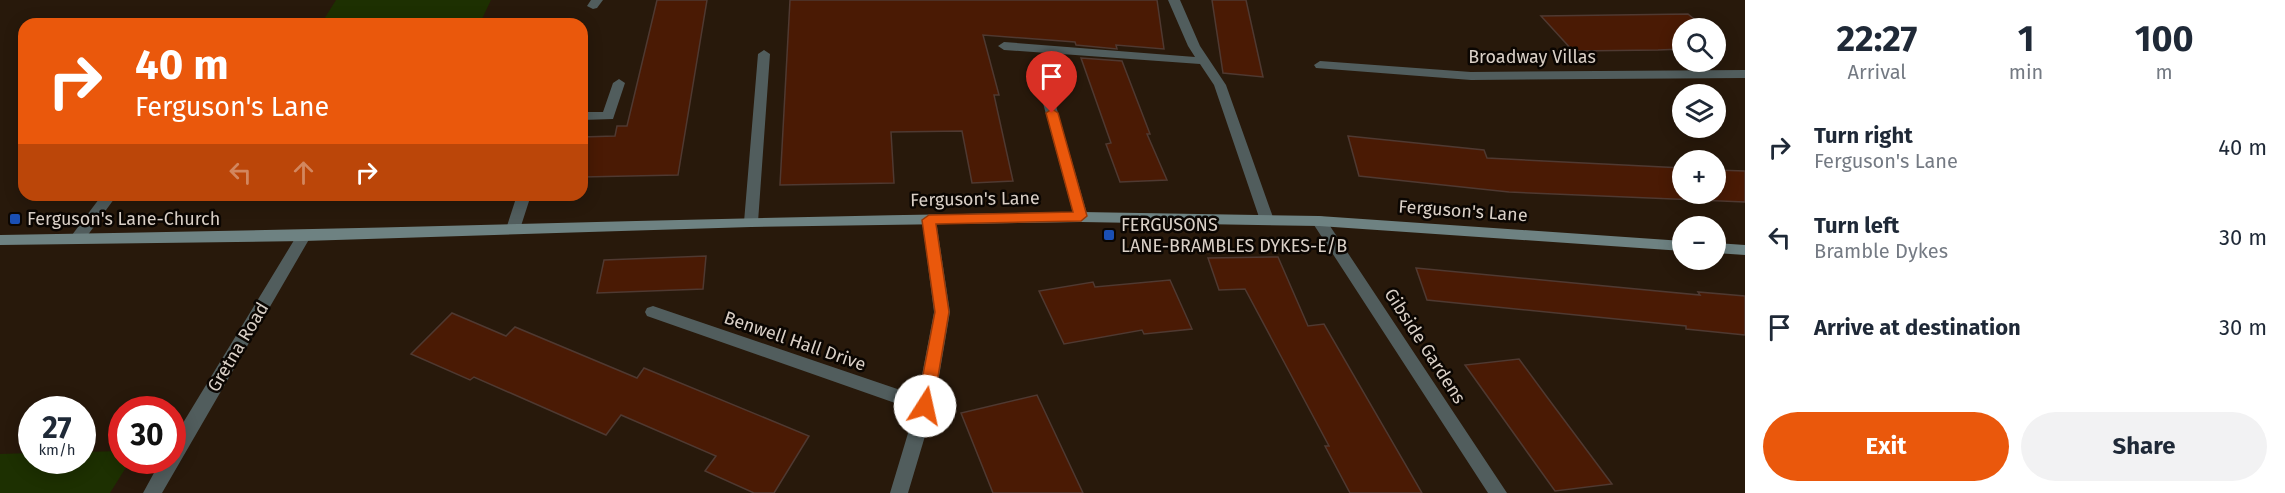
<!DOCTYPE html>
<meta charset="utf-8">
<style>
:root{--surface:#fff;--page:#f2f2f3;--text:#1f2937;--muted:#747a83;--accent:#ea580c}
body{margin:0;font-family:"Fira Sans",sans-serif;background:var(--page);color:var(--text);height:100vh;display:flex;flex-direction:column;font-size:22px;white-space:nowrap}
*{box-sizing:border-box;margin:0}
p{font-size:20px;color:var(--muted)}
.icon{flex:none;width:33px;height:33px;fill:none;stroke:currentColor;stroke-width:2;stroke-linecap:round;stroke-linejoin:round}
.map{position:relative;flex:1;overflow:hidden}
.panel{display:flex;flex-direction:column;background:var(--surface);width:540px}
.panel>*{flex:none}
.hud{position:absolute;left:18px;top:18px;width:570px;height:183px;border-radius:18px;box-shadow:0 3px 15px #0003;background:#ea580c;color:#fff;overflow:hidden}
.buttons{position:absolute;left:1672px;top:18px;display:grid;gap:12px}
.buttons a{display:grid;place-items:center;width:54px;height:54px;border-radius:50%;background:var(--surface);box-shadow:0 3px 15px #0003;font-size:30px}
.speed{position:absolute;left:18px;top:396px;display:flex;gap:12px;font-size:30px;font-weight:700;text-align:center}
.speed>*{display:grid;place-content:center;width:78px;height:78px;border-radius:50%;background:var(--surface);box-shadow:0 3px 15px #0003;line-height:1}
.speed small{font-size:15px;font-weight:400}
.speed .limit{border:9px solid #d22;background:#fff;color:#111}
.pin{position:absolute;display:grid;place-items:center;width:51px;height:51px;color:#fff;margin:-62px -26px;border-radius:50% 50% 50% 0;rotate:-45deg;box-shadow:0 0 6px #0007}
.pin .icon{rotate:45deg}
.me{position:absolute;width:66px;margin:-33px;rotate:10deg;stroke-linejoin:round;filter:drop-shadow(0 0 4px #0008)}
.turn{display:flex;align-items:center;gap:21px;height:126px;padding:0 18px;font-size:27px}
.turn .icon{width:78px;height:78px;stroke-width:2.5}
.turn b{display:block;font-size:42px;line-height:51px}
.lanes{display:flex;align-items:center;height:57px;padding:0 18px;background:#0003;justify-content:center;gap:30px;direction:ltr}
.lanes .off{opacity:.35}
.eta{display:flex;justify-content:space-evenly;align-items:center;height:102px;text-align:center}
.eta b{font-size:36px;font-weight:700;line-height:42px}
.cta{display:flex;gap:12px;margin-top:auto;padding:12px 18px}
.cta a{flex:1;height:69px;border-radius:36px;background:var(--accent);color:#fff;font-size:24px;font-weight:700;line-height:69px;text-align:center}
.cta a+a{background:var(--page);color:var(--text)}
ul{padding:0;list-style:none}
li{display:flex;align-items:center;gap:18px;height:90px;padding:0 18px}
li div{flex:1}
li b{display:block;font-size:22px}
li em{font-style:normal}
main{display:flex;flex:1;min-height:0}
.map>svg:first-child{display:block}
.green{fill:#1d3001}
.building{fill:#4a1a04;stroke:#4f3931;stroke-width:1.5}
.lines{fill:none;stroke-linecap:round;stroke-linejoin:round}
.lane{fill:#515d5d;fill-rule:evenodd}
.street{fill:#515d5d;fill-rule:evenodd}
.secondary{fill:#6e8282;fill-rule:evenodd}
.route{fill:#ea580c;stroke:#983908;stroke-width:1.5}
.transit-dot{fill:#1a4fb4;stroke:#0b0602;stroke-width:2}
.labels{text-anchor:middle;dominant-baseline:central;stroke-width:5;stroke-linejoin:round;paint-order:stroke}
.street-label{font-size:18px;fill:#dad0c7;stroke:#0b0602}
.poi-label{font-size:18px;fill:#dad0c7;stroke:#0b0602;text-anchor:start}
</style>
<main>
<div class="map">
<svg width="1745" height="493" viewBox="0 0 1745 493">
<rect width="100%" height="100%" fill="#28190b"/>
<path class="green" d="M336,0H491L481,21L321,24Z
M121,451L122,460L130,461L110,493H0V454L31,453L32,460H82L83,452Z"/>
<path class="building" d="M657,0H707L678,175L582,177V137L615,136L617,126H627Z
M790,0H1157L1164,49L1116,45L1117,49L1076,45L1075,42L983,35L999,95H994L1013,181L972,183L962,131L891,132L894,183L780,185Z
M1212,0H1246L1263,77L1223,73Z
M1688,14L1705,28H1683V49L1658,50L1573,51L1541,16Z
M1081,58L1122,61L1150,134H1147L1167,180L1120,182L1106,144L1111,143Z
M1348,136L1484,150L1487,158L1683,168V194H1716V170L1745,171V202L1509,192L1359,176Z
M706,256L703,289L597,293L604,260Z
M1278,257L1308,326L1324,324L1422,493H1350L1325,446H1329L1245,289L1219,290L1208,258Z
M1416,268L1700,295L1698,292L1745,296V335L1686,329V326L1427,300Z
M1170,280L1192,329L1144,334L1142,330L1064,344L1039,291L1093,282L1095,287Z
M452,313L506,336L515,327L637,378L644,368L809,436L774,493H754L705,471L716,456L621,415L606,435L474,377L470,380L411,354Z
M1519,359L1547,397L1612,484L1555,491L1465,365Z
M1037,395L1083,493H993L961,413Z"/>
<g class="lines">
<path class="lane" d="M591,0H603L597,8L593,9L587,6Z
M1168,0H1180L1200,46L1226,85L1274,220L1272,224L1267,225L1260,220L1214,85L1200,64L1004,50L998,46L1004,42L1195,57L1188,46Z
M764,50L770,54L758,222L751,227L744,222L758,54Z
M619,79L625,83L613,119L582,120V112H603L613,83Z
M517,195H531L520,229L513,234L506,229Z"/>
<path class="street" d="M1320,61L1471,72L1745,70V78L1471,80L1316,68L1314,65Z
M1046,88L1052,92L1088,217L1081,222L1074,217L1040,92Z
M102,195H117L82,243H72L70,239L72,235Z
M929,215L936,220L950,312L934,406L908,493H890L915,410L647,316L645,312L647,308L653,306L918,396L934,312L922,220Z
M1319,216L1324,217L1507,493H1488L1314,225L1312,221Z
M304,231L311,236L162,493H143L161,460H172V441L299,232Z"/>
<path class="secondary" d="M1081,212L1319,216L1683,241V251L1319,226L1081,222L751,227L304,241L0,245V235C360,230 721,217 1081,212Z
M1716,243L1745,245V255L1716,253Z"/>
</g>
<path class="route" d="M1052,109L1058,113L1087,216L1081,221L936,224L949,312L933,406L931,411L925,413L920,411L917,406L935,312L922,220L929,215L1073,212L1046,113Z"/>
<g class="transit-dot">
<rect x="9" y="213" width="12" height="12" rx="3"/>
<rect x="1103" y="229" width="12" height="12" rx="3"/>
</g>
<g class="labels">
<g class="street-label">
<text x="1532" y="57">Broadway Villas</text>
<text transform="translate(975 199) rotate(-1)">Ferguson's Lane</text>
<text transform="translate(1463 211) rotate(4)">Ferguson's Lane</text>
<text transform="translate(795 341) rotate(19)">Benwell Hall Drive</text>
<text transform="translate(1425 346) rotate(57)">Gibside Gardens</text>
<text transform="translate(238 347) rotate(-59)">Gretna Road</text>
</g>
<g class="poi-label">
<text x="27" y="219">Ferguson's Lane-Church</text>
<text x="1121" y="225">FERGUSONS<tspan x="1121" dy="21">LANE-BRAMBLES DYKES-E/B</tspan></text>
</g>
</g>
</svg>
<div class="buttons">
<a><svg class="icon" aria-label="search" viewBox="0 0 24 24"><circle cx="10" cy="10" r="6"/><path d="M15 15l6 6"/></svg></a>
<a><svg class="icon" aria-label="layers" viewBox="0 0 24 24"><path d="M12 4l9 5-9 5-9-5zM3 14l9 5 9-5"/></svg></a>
<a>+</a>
<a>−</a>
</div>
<div class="speed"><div>27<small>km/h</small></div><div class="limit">30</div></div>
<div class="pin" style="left:1052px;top:113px;background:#d93025"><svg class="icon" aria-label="arrive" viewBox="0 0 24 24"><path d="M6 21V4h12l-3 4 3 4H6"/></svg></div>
<svg class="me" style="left:925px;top:406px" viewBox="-20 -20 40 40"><circle r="19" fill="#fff"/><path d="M0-13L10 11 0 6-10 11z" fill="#ea580c"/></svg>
<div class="hud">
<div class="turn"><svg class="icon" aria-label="right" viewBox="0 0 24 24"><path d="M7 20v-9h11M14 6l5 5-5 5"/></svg><div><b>40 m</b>Ferguson's Lane</div></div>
<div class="lanes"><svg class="icon off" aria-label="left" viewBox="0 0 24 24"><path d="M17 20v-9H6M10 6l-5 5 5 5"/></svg><svg class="icon off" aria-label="ahead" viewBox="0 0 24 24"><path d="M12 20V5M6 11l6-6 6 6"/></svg><svg class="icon" aria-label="right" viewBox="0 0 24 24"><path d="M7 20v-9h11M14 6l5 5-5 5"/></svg></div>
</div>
</div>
<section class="panel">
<div class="eta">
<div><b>22:27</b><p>Arrival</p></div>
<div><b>1</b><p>min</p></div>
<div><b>100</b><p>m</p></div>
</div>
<ul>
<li><svg class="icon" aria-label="right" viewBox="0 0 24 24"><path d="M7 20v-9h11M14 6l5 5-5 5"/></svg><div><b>Turn right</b><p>Ferguson's Lane</p></div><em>40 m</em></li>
<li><svg class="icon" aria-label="left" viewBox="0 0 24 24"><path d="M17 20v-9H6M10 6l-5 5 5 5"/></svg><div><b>Turn left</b><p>Bramble Dykes</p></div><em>30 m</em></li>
<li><svg class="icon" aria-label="arrive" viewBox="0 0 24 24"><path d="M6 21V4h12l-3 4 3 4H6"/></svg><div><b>Arrive at destination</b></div><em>30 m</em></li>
</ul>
<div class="cta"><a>Exit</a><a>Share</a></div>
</section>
</main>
